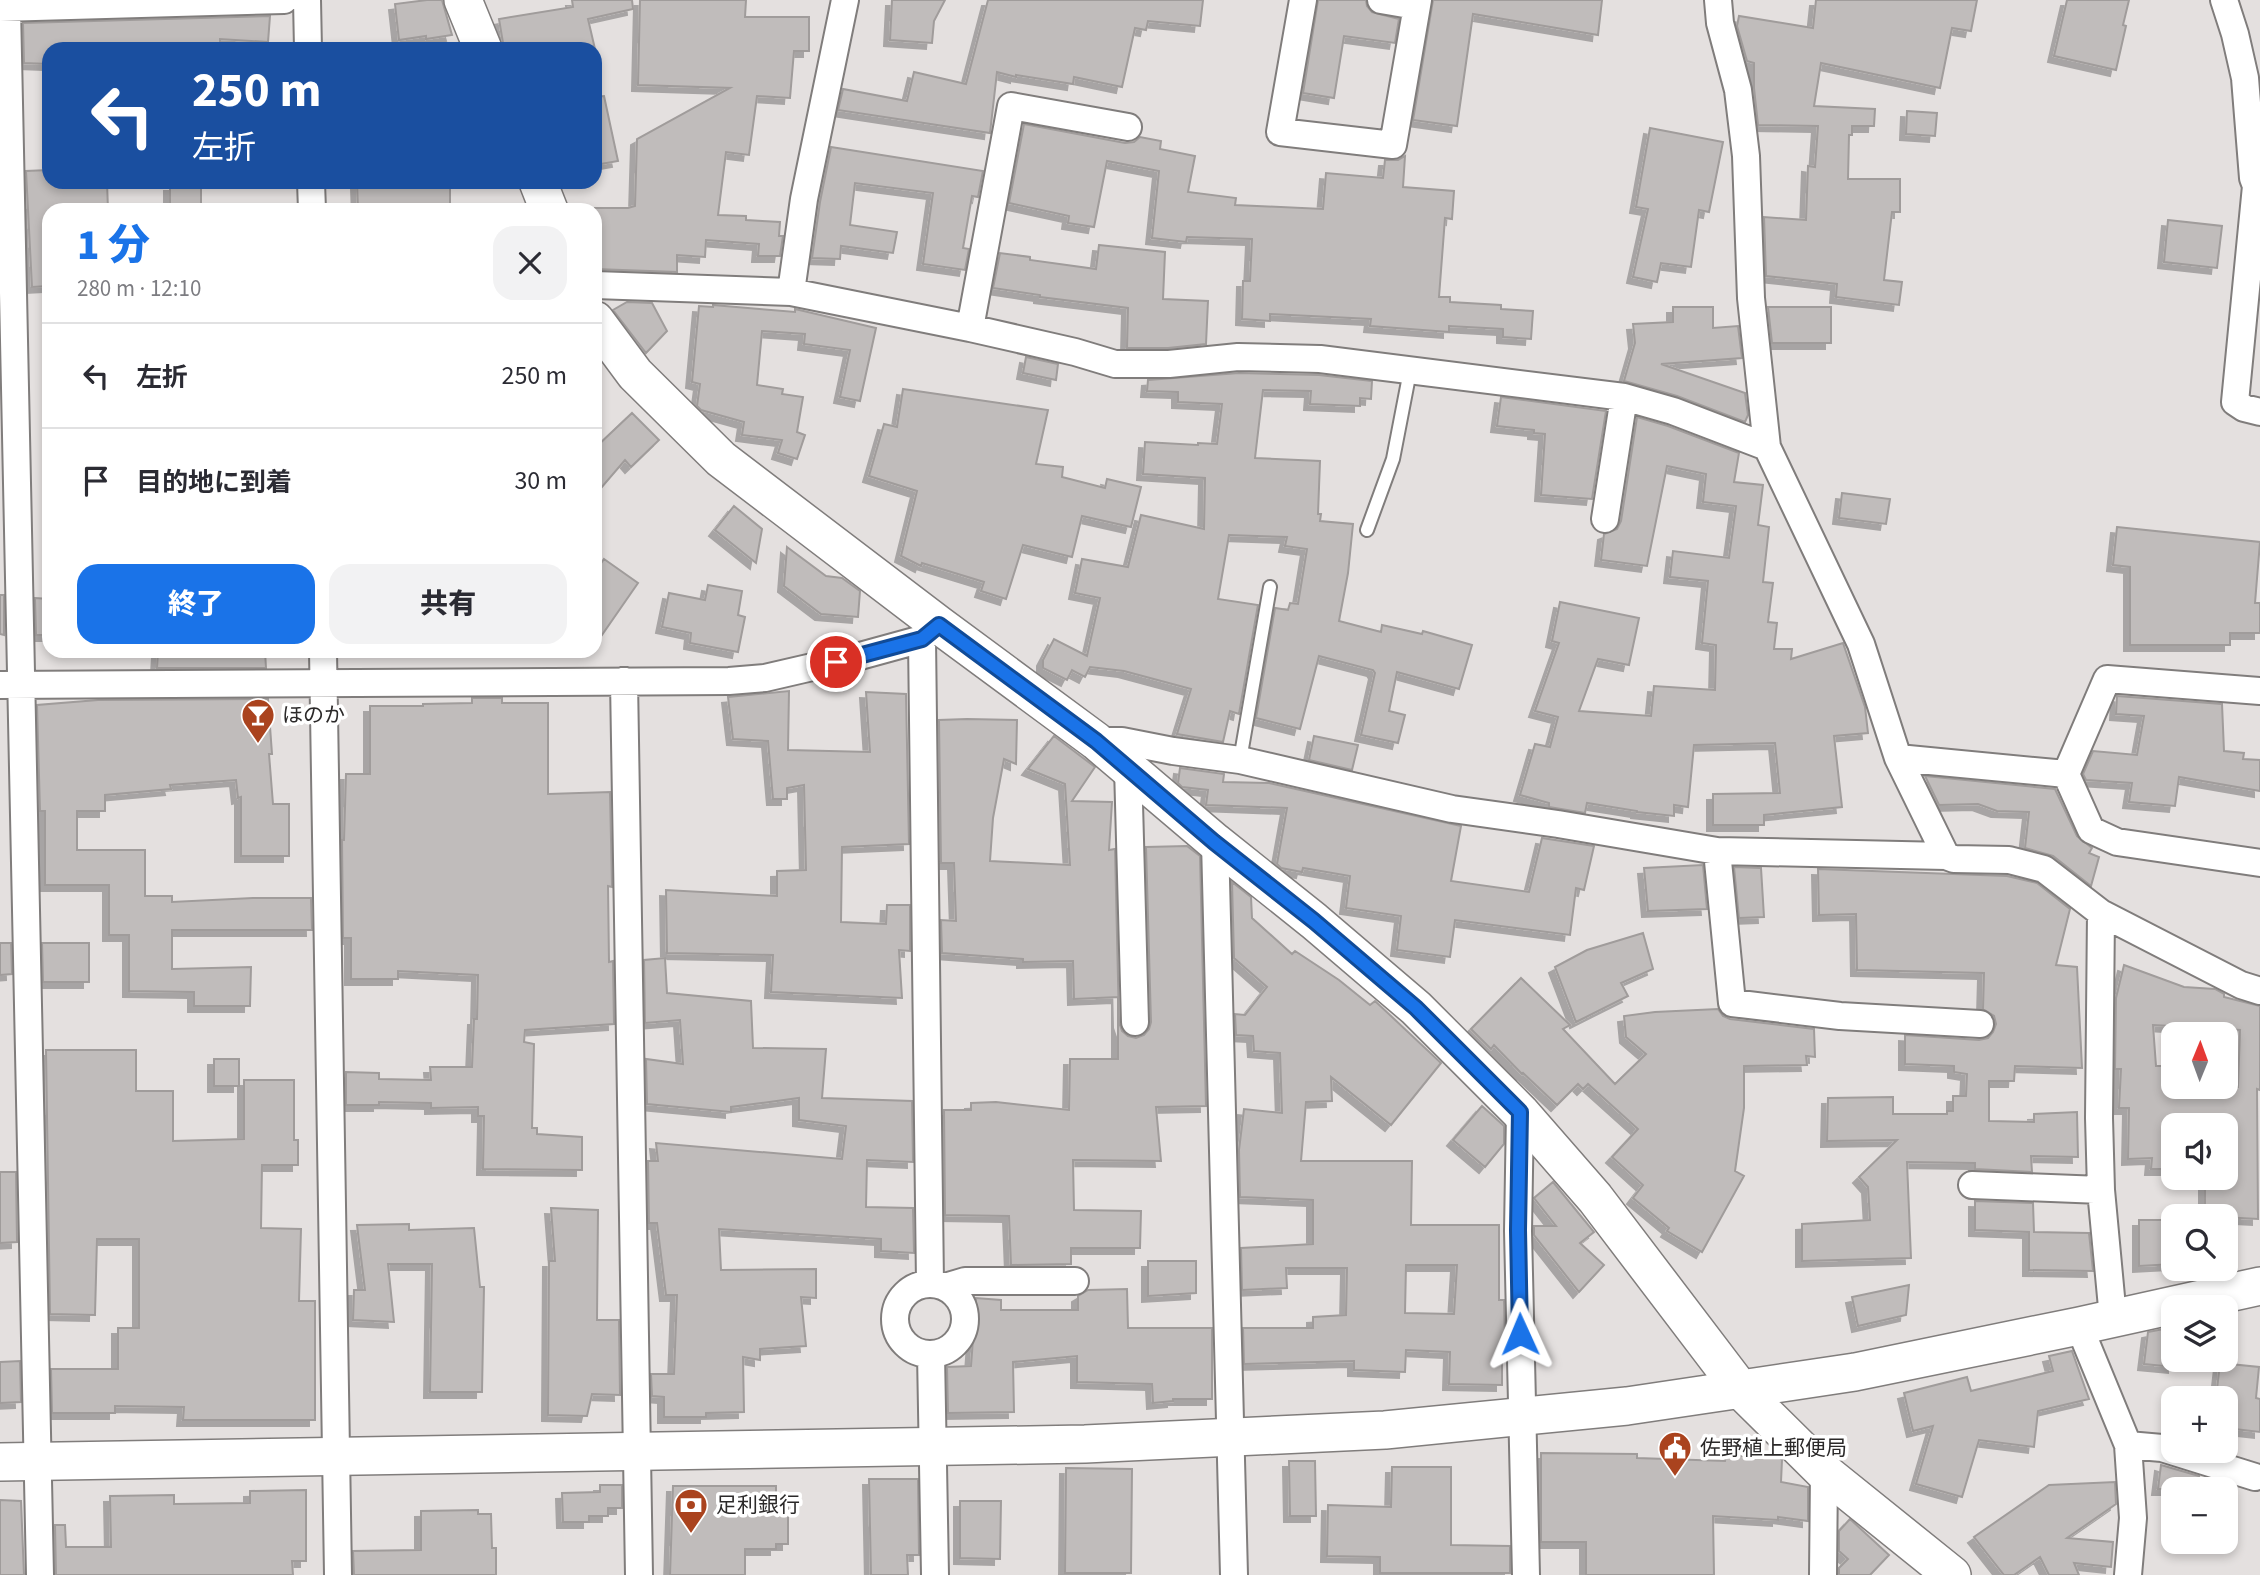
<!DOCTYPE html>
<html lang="ja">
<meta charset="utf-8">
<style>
:root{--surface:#fff;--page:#f2f2f3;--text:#2b2b33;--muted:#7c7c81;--line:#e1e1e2;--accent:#1a73e8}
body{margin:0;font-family:"Source Sans 3","Noto Sans JP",sans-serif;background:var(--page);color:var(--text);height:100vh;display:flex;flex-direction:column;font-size:26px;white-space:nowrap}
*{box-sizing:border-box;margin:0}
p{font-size:23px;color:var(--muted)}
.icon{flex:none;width:38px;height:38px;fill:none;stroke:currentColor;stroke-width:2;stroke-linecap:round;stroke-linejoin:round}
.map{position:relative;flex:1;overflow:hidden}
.drawer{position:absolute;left:42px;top:203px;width:560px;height:455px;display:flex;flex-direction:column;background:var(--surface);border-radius:21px;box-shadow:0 4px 10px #0003}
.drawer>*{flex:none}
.banner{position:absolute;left:42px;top:42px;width:560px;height:147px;border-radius:21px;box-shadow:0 4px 10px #0003;background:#1a4fa0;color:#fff;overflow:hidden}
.needle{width:46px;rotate:1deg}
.tools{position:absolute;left:2161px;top:1022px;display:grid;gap:14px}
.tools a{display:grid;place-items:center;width:77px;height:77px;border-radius:14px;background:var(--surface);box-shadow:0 4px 10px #0003;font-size:35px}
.pin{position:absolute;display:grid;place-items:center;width:60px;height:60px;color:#fff;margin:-30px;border:4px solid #fff;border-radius:50%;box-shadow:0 2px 7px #0007}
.me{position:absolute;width:77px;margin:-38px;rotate:359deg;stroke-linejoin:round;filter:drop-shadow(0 0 5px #0008)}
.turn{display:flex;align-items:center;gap:24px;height:147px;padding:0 35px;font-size:32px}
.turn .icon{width:91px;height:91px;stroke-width:2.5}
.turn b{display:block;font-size:49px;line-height:60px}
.round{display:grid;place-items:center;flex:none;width:74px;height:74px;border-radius:21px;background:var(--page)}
.headline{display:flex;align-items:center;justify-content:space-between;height:119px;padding:0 35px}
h1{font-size:42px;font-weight:800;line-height:52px;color:var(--accent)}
.primary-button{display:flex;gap:14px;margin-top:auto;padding:14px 35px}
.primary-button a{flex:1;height:80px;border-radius:21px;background:var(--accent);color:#fff;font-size:28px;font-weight:800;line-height:80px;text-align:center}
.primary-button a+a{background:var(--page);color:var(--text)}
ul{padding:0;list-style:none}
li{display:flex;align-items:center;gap:21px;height:105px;padding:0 35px;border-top:2px solid var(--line)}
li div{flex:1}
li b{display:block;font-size:26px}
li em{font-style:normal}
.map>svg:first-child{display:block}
.building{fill:#c0bcbb;stroke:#a09c9b;stroke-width:2;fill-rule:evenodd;filter:url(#shadow)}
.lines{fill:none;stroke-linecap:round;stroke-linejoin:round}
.lane-casing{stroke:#807d7c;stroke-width:16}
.street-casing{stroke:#807d7c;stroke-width:30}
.secondary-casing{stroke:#807d7c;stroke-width:40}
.lane{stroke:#fff;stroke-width:12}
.street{stroke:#fff;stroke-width:26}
.secondary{stroke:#fff;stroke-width:37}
.route-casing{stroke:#114b97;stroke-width:18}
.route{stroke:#1a73e8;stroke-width:12}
.labels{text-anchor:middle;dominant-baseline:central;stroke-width:7;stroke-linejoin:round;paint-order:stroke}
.poi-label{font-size:21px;fill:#2b2929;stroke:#fff;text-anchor:start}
</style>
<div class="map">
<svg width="2260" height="1575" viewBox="0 0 2260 1575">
<defs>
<filter id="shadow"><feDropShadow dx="-6" dy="6" stdDeviation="0" flood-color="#0004"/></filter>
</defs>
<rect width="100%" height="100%" fill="#e4e0df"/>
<path class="building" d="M427,0H442L452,35L426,39V36L399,40L395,4Z
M572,0H632L633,9L588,19L595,49H504L499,19L573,7Z
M640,0H746L745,17H809V51H794L790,98L757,96L749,155L726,152L718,215L746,216V220L780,222L779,236H783L780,256H758L759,244L706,240L705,257L677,255V272L595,269V208H628L635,206L637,139L730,88L638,85Z
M892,0H945L934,21L932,43L890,40Z
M988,0H1203L1200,26L1148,21L1146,30L1135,28L1122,87L1074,77L1073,84L1016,75V77L997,72L990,133L838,110L843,89L907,101L914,72L966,84Z
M1318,0H1366L1367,6L1372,12L1399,19L1395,43L1344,36L1334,98L1303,93Z
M1433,0H1602L1598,35L1473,14L1457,126L1413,120Z
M1816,0H1977L1971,31L1952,28L1940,88L1821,63L1814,106L1875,109L1874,126H1852V135H1849L1848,179H1900V212H1892L1884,280L1902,282L1899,305L1836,297L1837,284L1766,276L1764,217L1806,220L1808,166L1815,167L1818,126L1758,125L1754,88V63L1747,61L1737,26L1739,16L1813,28Z
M2067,0H2129L2123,25L2126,26L2116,70L2054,56Z
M270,16L268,42L220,39V49H49V64L24,63L23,23Z
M604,96L618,161L595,165V97Z
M1907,111L1937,113L1935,136L1906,134Z
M1024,124L1125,143L1134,142L1140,137L1161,141L1160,149L1195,156L1188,192L1236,198L1235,205L1323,209L1326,173L1383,178L1385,160H1398L1405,156L1403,187L1454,191L1452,219L1445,218L1439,297H1450V302L1501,305V309L1533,311L1531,339L1503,337V329L1449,326V332L1370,326L1371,319L1270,314V321L1242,319L1243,281H1250L1252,239L1187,237L1186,242L1152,238L1159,171L1107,161L1094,227L1068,223L1069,216L1009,203Z
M1650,128L1723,142L1709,212L1699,210L1691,267L1661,263L1657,282L1633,277L1648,209L1636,207Z
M831,147L983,171L978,197L972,196L963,248L969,249L965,270L923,264L933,193L855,183L850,225L897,232L893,253L841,246L840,259L812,258L820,202Z
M49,170V182H107L108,210H49V286L32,287L26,171Z
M357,182H450V210H358Z
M170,185H201V210H170Z
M2168,220L2222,226L2217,268L2164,262Z
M1099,245L1165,252L1163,299L1208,301L1206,344L1168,348H1127L1128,308L1040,297V295L993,288L1000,253L1030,257V260L1096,269Z
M627,302L652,303L667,331L646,353L613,310Z
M713,305L795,312V309L876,328L860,401L840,397L850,350L804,344L805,334L762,331L757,385L783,389L782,394L803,397L797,432L805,435L797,459L778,453L782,440L742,435L744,422L701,410L697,406L700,384L692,382L699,306L713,307Z
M1673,307H1713V328L1738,326L1742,358L1661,364L1745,393L1748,415L1745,422L1677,396L1624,381L1635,343L1633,324L1673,322Z
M1768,307H1831V343H1772Z
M1026,357L1058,364L1056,380L1023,373Z
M1239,373L1319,375L1372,381L1371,399L1360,398V406L1310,404L1311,391L1263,390L1255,458L1320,461L1318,514H1321L1320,521L1353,524L1348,573L1339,621L1381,632L1382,625L1422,634L1423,631L1472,645L1459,689L1397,672L1389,711L1405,715L1398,743L1361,735L1375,673L1373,670L1319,656L1300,729L1256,718L1275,608L1288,610L1290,603L1298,604L1307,549L1285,546L1287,537L1229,535L1218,599L1258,605L1239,714L1230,711L1223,742L1177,734L1191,689L1124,671L1090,667L1085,677L1072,670L1067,680L1043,668V660L1054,639L1087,656L1100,598L1075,593L1082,559L1128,567L1141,515L1204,529L1205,478L1143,474L1145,442L1198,445V443L1217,444L1222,404L1178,402V392L1147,391L1148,380Z
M903,389L1048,410L1036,464L1063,467L1062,477L1105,488L1107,479L1141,487L1131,527L1082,516L1072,557L1023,545L1006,599L981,591L984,582L922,563L921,566L901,556L917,491L869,476L884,424L897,427Z
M1501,397L1606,411L1592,499L1541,495L1545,434L1534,433V430L1497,426Z
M632,413L659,440L631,467L625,460L595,495V448Z
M1637,417L1668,426L1739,453L1734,482L1763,485L1758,525L1769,527L1763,582L1773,583L1768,622L1777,623L1774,649H1792L1791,659L1843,643L1865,707L1868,733L1834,736L1842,807L1764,815V825H1713V794L1780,793L1775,743L1694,745L1688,807L1674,805V816L1637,812V811L1587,803L1585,813L1549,807V803L1520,795L1535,744L1550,747L1558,717L1535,711L1559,643L1552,641L1560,602L1639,618L1629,665L1598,659L1579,711L1651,716L1654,686L1715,690L1716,645L1702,643L1708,581L1670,577L1673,551L1729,558L1736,506L1703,502L1706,474L1667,466L1647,566L1601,560L1604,534L1617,529L1621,521Z
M1842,493L1890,499L1886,524L1839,518Z
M734,506L762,529L756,563L715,530Z
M2117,527L2260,542L2255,603H2260V633H2230V645H2130V567L2113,565Z
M787,547L826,576L842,578L860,591L858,617L821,614L784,586Z
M604,559L638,583L595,645V572Z
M708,585L742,591L738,615L745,617L738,652L690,643L691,633L662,627L669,593L705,600Z
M0,595H4V635L0,634Z
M35,598L49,599V635H36Z
M158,651H265L266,668H157Z
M789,691L788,750L870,752L866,692L906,694L909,844L842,847L841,922L886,924L887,905H910V951L899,950L902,998L771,992L773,955L667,953L666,890L777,896V871L806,870L804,785L787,788V799H773L768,741L733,739L728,697Z
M2117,696L2222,704L2224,751L2244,753L2243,759L2260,760V791L2179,777L2175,806L2129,802L2132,783L2086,780L2083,774L2093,751L2137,755L2144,716L2116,714Z
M472,698H502V703H548V794L610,792L612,887L608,886L609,962L613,961L614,1024L525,1030L524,1042L534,1044L532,1128H537V1134L582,1137V1170L483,1169L484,1116H478V1107L431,1108V1103L379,1102V1105H346V1072L379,1073V1079L431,1080L430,1067H472L474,1019H477L478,975L398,971V979H351V938H343L342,840H344L346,774H370V706H423V704L472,703Z
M268,699L272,754H269L273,804H289V856H241V797L238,798L236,780L170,785L171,789L105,795V811H77V850H145V896H172V902L253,898H311L312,930H172V969L251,967L250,1006H194V992L129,991V935H109V885H45V811H40L37,705L98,700Z
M967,719L1017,720L1016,764L1004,759L993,818L990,861L1070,865L1065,784L1028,769L1054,736L1095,767L1072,801L1112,802L1109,850L1115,849L1119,1022L1122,1031L1128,1036L1136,1038L1144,1035L1149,1029L1151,1022L1146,847L1187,846L1200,856L1206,1106L1156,1107L1161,1161L1073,1160L1074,1210L1141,1211L1140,1248H1071V1264L1011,1265L1009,1216L945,1215L944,1110H971V1103L996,1102L1069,1110L1070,1059H1118V997L1074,999L1073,961L1023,962V959L942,953L941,920L956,921L954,863H941L939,720Z
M1314,736L1358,745L1352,770L1309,760Z
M1180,768L1224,774L1223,782L1269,783L1461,826L1451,881L1529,892L1542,838L1594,846L1584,890L1576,888L1570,935L1455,920L1450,957L1397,950L1401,916L1346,908L1350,876L1303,868L1302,872L1281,868L1277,864L1287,808L1206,805L1208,790L1182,787L1178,783Z
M1925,776L2055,789L2077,836L2092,848L2089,853L2099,857L2091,886L2053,856L2025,848L2029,812L1997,811L1978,804L1939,805Z
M1703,865L1707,909L1648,911L1644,868Z
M1734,867L1761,868L1764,917L1739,918Z
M1818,869L2007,876L2037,883L2070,909L2056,965L2077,967L2082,1068L2015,1066L2014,1081H1989V1121L2034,1122V1114L2077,1112L2078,1157L2031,1156L2032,1172L1975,1169V1163L1907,1162L1911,1258L1802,1261V1224L1870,1220L1868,1187L1859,1177L1897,1140L1827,1141L1828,1098L1893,1097V1114H1947V1111H1953V1096H1966L1967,1074L1954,1072V1066L1905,1064V1035L1979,1040L1988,1038L1993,1032L1996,1024L1994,1016L1983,1009L1984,973L1857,970L1856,914L1819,915Z
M1232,882L1251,897L1252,918L1292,954L1295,951L1339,980L1370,1005L1375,1001L1441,1063L1391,1125L1331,1077L1332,1101L1306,1102L1301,1161H1412L1411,1225H1499V1300H1504L1505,1339H1502V1385L1449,1384L1450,1352L1406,1350L1405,1372L1354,1370V1361L1244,1364L1243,1328H1313V1317L1346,1315L1347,1268H1286L1287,1288L1242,1290L1241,1248L1313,1244V1200L1240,1197L1239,1150L1244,1109L1282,1113L1280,1053L1254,1051L1253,1036L1236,1035L1235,1014L1245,1015L1267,987L1234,958ZM1406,1265H1457L1454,1314L1405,1313Z
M1643,933L1653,969L1621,983L1628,996L1576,1022L1555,967L1587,950Z
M0,943H11L12,974L0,975Z
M42,943H89V982H43Z
M665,958L667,993L751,1001L753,1048L826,1049L822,1098L912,1101L913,1162L867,1160L866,1207L913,1208L914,1253L881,1251V1239L719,1229L721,1270L816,1269V1298L801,1297L806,1346L760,1349V1360L743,1357L744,1412L706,1413V1417H664V1397L652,1396L651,1374H674L677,1295H666L657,1223H649L648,1161H658L656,1143L842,1159L846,1126L799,1120V1098L731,1107V1112L647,1104L646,1059L683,1064L680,1020L645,1023L644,960Z
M2124,965L2184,987L2215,989L2224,994V997L2260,1006V1090L2257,1089L2258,1219L2205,1216V1178H2226V1125H2174V1169H2151L2152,1158L2128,1159L2129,1108H2119L2121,1069H2115L2116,998ZM2153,1025L2240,1030L2238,1087H2171V1066H2156Z
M1521,978L1570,1025L1563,1029L1615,1084L1646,1054L1626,1037L1624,1016L1655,1012L1718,1009L1723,1016L1730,1019L1814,1029L1815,1057L1806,1056L1807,1065L1744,1066V1108L1735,1171L1744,1176L1702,1252L1667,1231L1669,1228L1633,1198L1643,1185L1612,1157L1638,1129L1588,1084L1583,1089L1578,1084L1557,1105L1523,1073L1522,1074L1494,1045L1491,1049L1471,1029Z
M46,1050H136V1091H173V1141L244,1139V1080H294V1140H298V1165H262L261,1228L301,1229L299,1301H315V1420H183L184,1407L115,1406V1413H52L51,1369H118V1328H139V1239H97L95,1315L50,1314Z
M214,1059H239V1086H214Z
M1482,1106L1504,1126V1144L1485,1167L1453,1140Z
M0,1172H16L17,1242L0,1243Z
M1553,1182L1594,1232L1580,1243L1604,1265L1579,1292L1534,1235V1226H1556L1534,1198Z
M1975,1201L2033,1203L2034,1232L2089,1233L2093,1271L2029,1270V1232L1975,1230Z
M551,1208L598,1210L597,1320H619L620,1395L592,1394L587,1416L548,1415L549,1261H555Z
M2139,1220H2174V1264L2139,1266Z
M409,1224V1230L474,1228L480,1287H484L482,1392H430L432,1264H388L394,1322L353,1320L354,1290H365L357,1225Z
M1148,1261H1196V1293L1148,1296Z
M1909,1285L1906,1315L1858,1326L1852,1297Z
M1127,1289L1128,1328H1212V1399H1173V1401L1153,1403L1152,1384L1077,1382V1356L1013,1362L1014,1412L948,1413L947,1367L971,1366L976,1298L1001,1300V1310H1078V1296L1088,1290Z
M2174,1327V1367L2144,1364L2148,1332Z
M2072,1351L2089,1399L2038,1411L2034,1447L1979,1440L1962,1497L1916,1484L1933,1426L1913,1431L1904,1393L1967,1377L1971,1391L2053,1371L2049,1356Z
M20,1361L21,1402L0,1403V1362Z
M2220,1363L2259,1367L2256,1398L2260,1399V1432L2226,1428V1398H2216Z
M1541,1453L1637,1454V1458L1725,1461L1726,1455L1780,1458L1782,1460L1781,1482L1808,1487V1521L1778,1517V1520L1713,1516L1714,1575H1586V1542H1541Z
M1289,1461H1315L1316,1516H1290Z
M2161,1465L2199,1476L2197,1489H2158Z
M1392,1467H1451V1545L1510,1546V1573H1380V1557L1327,1556L1328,1505L1391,1507Z
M1066,1468L1132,1469L1131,1573H1065Z
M869,1479H918L919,1555H907L908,1575H871Z
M2115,1482L2116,1504L2067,1538L2113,1542L2111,1567L2074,1563L2079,1575H2049L2040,1557L2014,1575H2004L1974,1537L2049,1485Z
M600,1485H622V1508H608V1516H589V1522H563L562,1493L600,1492Z
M673,1486H776V1496H788V1544H776V1549H745V1575H670Z
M306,1490V1561H292L293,1575H56L55,1525H65L66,1547H111L110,1496L174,1495V1504L250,1503V1491Z
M0,1500L21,1501L24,1575H0Z
M960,1501H1001L1000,1559L960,1558Z
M478,1510V1514H491L492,1548H496V1575H354L353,1551L421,1550V1511Z
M1850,1519L1889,1555L1870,1575H1839V1568L1848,1559L1839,1551V1531Z"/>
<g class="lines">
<defs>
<path id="lane" d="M1367,530L1393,459L1410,371
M1240,760L1270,587"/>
<path id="street" d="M307,0L308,49
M1303,0L1280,132L1393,145L1418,0
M1381,0L1416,6
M1718,0L1720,23L1738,90L1746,156L1751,298L1767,447L1861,644L1898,758L1946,856
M2224,0L2235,34L2245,78L2253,178L2256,186L2260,191
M0,8L284,0
M7,8L40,1575
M311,182L312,210
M2256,186L2235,402L2244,408L2260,412
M595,285L791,292L970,328L1075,352L1115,364H1169L1238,357L1320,359L1624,397L1673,411L1767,447
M791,292L804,199L845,0
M970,328L1011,106L1128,127
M1605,519L1624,397
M922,639L930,1284
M323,651L338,1575
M624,681L639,1575
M0,685L729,681L765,678L860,656L922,639L939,625
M1096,741H1122L1173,751L1240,760L1452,809L1558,824L1717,851L1946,856L1954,859L2009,860L2044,869L2101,913L2241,985L2260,991
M1898,758L2066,774L2107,679L2260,691
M1128,767L1135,1022
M2066,774L2091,830L2117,842L2260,863
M1215,842L1234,1575
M1717,851L1732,1003L1840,1016L1980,1024
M2101,913L2099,1118L2101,1190L2113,1318
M1520,1112L1518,1231L1526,1575
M1972,1185L2101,1190
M895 1319a35 35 0 1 1 70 0a35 35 0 1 1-70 0Z
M945,1287L965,1281H1075
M2079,1326L2128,1445L2133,1518L2128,1575
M931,1354L935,1575
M2128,1445L2162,1448L2255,1477
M1823,1575L1824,1472"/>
<path id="secondary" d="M463,0L483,49
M538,182L549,210
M595,320L635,374L721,459L939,625L1096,741L1215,842L1314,921L1416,1008L1520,1112L1595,1198L1741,1390L1824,1472L1952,1575
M0,1462L1085,1444L1385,1430L1627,1406L1855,1372L2079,1326L2260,1286"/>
</defs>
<use href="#lane" class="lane-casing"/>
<use href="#street" class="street-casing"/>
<use href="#secondary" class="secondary-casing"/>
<use href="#lane" class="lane"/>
<use href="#street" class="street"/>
<use href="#secondary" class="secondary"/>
</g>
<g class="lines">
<defs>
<path id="route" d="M836,662L922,639L939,625L1096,741L1214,842L1314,921L1416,1008L1520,1112L1518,1230L1520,1334"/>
</defs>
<use href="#route" class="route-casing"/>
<use href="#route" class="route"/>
</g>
<defs>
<symbol id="bar-pin" viewBox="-11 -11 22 30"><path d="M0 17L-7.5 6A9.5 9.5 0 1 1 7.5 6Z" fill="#aa431e" stroke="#fff"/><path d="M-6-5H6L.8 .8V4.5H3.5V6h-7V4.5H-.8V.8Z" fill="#fff"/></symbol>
<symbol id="civic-pin" viewBox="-11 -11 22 30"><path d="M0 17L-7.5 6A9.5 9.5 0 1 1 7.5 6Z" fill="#aa431e" stroke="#fff"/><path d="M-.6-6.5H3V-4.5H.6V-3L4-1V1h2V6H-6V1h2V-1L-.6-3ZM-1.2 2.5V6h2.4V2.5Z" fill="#fff"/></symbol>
<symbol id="bank-pin" viewBox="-11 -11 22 30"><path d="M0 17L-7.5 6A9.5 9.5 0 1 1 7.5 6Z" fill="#aa431e" stroke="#fff"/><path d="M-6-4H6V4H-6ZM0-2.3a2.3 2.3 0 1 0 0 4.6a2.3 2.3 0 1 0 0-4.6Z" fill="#fff"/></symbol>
</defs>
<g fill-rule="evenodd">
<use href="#bar-pin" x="239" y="696" width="38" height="52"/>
<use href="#civic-pin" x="1656" y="1429" width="38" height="52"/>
<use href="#bank-pin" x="672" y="1486" width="38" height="52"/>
</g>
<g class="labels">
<g class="poi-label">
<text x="282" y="715">ほのか</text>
<text x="1700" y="1448">佐野植上郵便局</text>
<text x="716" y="1505">足利銀行</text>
</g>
</g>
</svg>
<div class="tools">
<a><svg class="needle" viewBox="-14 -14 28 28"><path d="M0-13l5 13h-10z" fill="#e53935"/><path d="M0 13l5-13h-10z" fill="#7c7c81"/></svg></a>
<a><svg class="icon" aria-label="sound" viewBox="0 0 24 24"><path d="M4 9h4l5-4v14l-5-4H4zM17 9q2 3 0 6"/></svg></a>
<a><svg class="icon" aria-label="search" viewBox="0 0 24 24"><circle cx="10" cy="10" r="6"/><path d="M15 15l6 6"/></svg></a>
<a><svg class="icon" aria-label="layers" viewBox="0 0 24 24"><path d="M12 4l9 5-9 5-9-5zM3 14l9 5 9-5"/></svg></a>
<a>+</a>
<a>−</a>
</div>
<div class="pin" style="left:836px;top:662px;background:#d93025"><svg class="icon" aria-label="arrive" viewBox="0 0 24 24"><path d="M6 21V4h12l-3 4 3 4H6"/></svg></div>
<svg class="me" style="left:1520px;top:1334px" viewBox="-20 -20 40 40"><path d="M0-17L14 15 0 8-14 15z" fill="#1a73e8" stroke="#fff" stroke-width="4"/></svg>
<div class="banner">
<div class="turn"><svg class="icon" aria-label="left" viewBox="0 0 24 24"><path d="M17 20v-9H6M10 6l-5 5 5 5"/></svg><div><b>250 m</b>左折</div></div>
</div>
<section class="drawer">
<div class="headline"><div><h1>1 分</h1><p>280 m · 12:10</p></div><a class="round"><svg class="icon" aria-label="close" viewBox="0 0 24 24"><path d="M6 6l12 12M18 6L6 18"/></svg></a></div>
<ul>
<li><svg class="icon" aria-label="left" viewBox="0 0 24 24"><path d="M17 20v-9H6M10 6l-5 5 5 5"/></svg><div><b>左折</b></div><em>250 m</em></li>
<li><svg class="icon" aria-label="arrive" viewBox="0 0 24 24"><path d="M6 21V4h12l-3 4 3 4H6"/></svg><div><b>目的地に到着</b></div><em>30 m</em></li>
</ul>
<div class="primary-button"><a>終了</a><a>共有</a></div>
</section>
</div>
